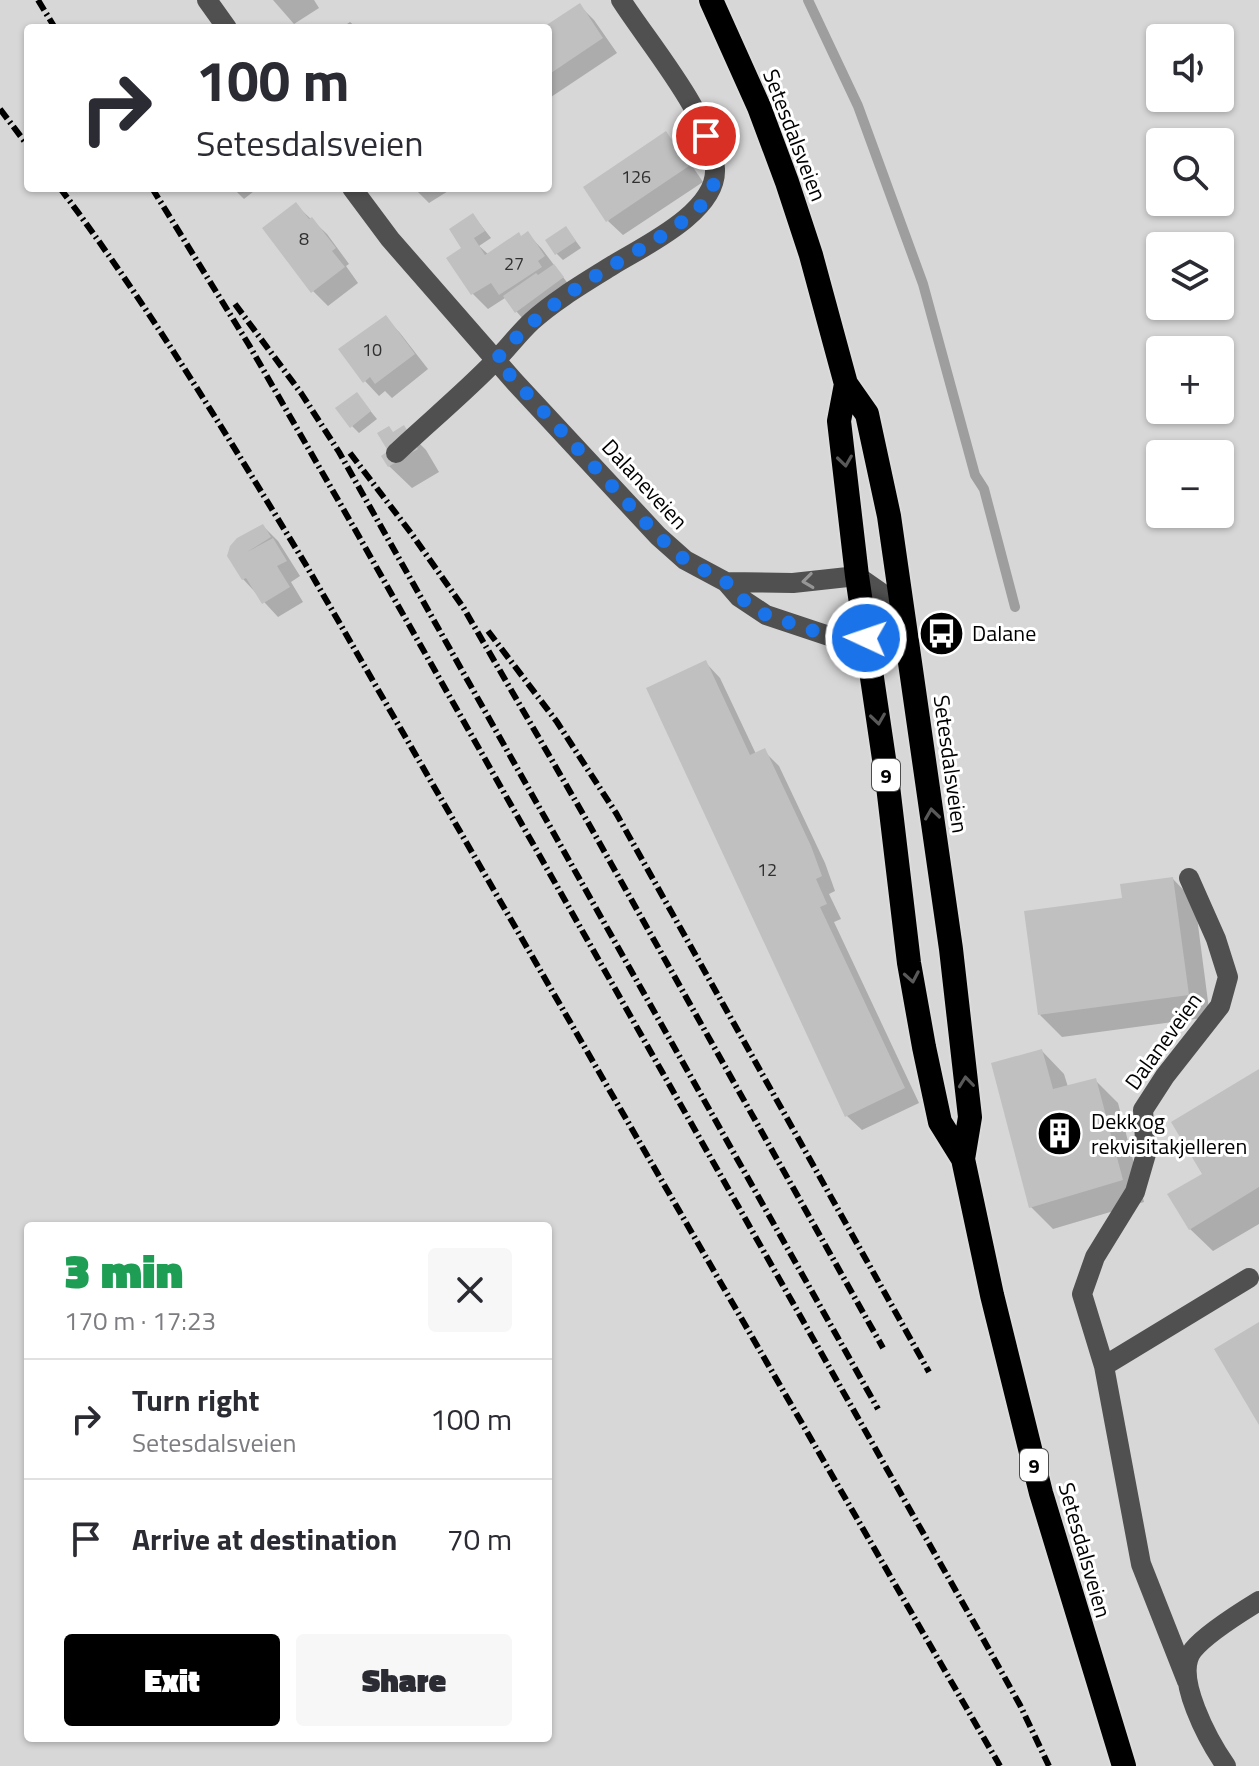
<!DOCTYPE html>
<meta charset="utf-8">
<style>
:root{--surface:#fff;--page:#f7f7f7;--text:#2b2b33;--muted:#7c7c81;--line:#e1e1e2;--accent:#000}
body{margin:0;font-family:"Titillium Web",sans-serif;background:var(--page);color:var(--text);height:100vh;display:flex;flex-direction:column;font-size:30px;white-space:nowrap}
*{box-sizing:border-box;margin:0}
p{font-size:26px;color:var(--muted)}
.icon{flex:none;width:44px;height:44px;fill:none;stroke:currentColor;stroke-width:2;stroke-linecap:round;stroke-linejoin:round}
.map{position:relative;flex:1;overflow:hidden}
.side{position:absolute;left:24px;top:1222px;width:528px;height:520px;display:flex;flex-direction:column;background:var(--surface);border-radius:8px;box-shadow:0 2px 6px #0004}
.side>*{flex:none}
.top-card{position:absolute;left:24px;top:24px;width:528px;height:168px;border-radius:8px;box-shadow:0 2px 6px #0004;background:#fff;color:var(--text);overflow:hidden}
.tools{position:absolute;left:1146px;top:24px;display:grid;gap:16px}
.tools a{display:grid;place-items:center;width:88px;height:88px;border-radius:8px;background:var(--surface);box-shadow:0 2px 6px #0004;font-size:40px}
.pin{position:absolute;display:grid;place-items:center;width:68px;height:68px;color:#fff;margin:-34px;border:4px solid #fff;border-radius:50%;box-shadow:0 2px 8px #0007}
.me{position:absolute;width:88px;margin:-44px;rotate:273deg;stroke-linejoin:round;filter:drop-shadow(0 0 6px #0008)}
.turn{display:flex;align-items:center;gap:28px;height:168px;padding:0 40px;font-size:36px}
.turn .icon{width:104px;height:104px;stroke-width:2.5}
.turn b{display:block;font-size:56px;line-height:68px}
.round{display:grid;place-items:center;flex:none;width:84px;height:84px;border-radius:8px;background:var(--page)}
.head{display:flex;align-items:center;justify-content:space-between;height:136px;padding:0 40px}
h1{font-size:48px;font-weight:800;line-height:60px;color:#1e9e55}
.primary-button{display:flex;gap:16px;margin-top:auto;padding:16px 40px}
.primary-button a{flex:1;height:92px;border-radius:8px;background:var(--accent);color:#fff;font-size:32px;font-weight:800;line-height:92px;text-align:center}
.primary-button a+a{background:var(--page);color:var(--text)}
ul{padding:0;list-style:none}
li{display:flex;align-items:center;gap:24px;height:120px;padding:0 40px;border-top:2px solid var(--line)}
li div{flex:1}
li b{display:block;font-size:30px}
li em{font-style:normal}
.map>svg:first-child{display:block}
.green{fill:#d7d7d7;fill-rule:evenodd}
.shadow{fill:#0003}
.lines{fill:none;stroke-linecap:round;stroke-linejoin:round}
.stream{stroke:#9e9e9e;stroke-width:10}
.building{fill:#c0c0c0}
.highway-casing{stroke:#dbdbdb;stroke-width:28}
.minor{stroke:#505050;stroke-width:20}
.highway{stroke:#000;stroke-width:24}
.rail{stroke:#000;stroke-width:6;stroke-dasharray:12 4 2 4;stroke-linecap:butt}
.oneway{stroke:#595959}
.oneway2{stroke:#969696}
.route{stroke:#1a73e8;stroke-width:14;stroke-dasharray:0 25.2}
.labels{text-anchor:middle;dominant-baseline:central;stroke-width:6;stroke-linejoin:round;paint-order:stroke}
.number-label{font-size:18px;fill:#303030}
.shield{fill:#fff;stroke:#4c4c4c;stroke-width:2}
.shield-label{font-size:20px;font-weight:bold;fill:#000}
.street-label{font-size:22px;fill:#000;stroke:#fff}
.poi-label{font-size:22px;fill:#000;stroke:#fff;text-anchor:start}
</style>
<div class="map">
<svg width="1259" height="1766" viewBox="0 0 1259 1766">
<rect width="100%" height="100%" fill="#fff"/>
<path class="green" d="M0,0H1259V1766H0ZM28,28H548V188H28ZM1160,38H1220V98H1160ZM1160,142H1220V202H1160ZM1160,246H1220V306H1160ZM1160,350H1220V410H1160ZM1160,454H1220V514H1160ZM28,1226H548V1738H28Z"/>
<path class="shadow" d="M273,0H314L319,8L294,24Z
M579,5L594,20L617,53L548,99V28H545Z
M350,22L357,28H341Z
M665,134L680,148L703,182L623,235L608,221Z
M233,188H258L244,199Z
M414,188H453L429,203Z
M296,205L327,234L349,264L346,266L358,283L328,306L313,291Z
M473,215L491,238L479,246L489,255L528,234L542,249L569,285L523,319L505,298L488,309L473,294L449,258L464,248Z
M566,228L581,248L563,260L556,253Z
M386,318L400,333L428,369L392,398L385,391L379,396L365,381Z
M363,402L377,419L359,433L352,426Z
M404,428L426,450L439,472L412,488L389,466L394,434Z
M263,526L278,541L300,576L291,582L303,602L278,617L243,579L230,551Z
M706,663L720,678L756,754L764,751L779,766L825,863L835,891L829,894L841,919L834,922L919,1103L862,1130L847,1116Z
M1173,879L1195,902L1210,1017L1062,1037L1040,1015L1124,899Z
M1042,1051L1064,1074L1068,1087L1095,1080L1118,1103L1144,1202L1053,1229L1031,1207Z
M1259,1071V1224L1213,1251L1190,1229L1170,1195L1205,1174Z"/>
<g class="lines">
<path class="stream" d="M808,0L858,106L923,284L975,475L984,489L1015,607"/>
</g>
<path class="building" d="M580,3L603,38L548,75V28H542Z
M666,131L689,166L606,222L583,187Z
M296,202L309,219L312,217L336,248L332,251L345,267L311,293L262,228Z
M473,213L485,231L474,238L485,255L519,232L521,236L528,231L545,256L538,261L542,267L499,295L491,283L471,295L446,258L461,248L449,229Z
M566,226L576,241L555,255L545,240Z
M554,264L564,277L515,313L503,296L536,273L538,275Z
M386,315L415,354L375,384L370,377L363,383L338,349Z
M357,392L371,411L350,428L335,408Z
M404,425L418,449L388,467L381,456L388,451L377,433L389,426L393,432Z
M263,524L271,537L247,552L273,538L287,561L277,566L290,587L262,604L246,578L242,580L227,556L230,546L237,538Z
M706,660L750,755L765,748L811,846L822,876L816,879L827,904L820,907L905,1088L845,1117L646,688Z
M1173,877L1189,995L1038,1015L1024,911L1122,898L1120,884Z
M1042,1049L1053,1089L1096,1078L1123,1180L1029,1208L991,1063Z
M1259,1069V1187L1189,1230L1167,1194L1202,1174L1171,1122Z
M1259,1322V1425L1214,1349Z"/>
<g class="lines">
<defs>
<path id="highway" d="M711,0L759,107L787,182L811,255L846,384L867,414L889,516L951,949L970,1117L963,1159
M846,384L839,421L857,576L888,786L909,963L924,1047L940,1122L963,1159L992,1295L1041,1493L1124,1766"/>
</defs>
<use href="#highway" class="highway-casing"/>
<path class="minor" d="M207,0L227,28
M352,188L390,239L514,381L658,536L685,560L726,582L739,597L766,615L835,638H866L903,608L857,576L793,583L726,582
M396,453C429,422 464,393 495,361C508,348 519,333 532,321C555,300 586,282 613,265C644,246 717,212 715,169C713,118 649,44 621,0
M1104,1366L1082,1294L1095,1257L1135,1192L1146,1154L1143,1110L1165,1076L1220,1006L1228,977L1216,939L1189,878
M1187,1681L1141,1564L1104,1366L1249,1278
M1226,1766C1210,1743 1172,1676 1193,1650C1205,1635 1241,1612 1259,1601"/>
<use href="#highway" class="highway"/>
<path class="rail" d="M38,0L55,28
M0,109L28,146
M60,188C150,308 228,437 306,565L1000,1766
M152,188L249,345L357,533L982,1637L1020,1705L1049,1766
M235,304L301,393L339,452L878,1409
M350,453L411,533L463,607L590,826L883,1348
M488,631L557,722L616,813L929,1372"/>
</g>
<defs><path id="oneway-chevron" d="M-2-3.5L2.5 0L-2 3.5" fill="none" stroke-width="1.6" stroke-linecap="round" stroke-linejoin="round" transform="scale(2)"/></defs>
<g class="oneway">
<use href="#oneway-chevron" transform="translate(845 461) rotate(82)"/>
<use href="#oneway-chevron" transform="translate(878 719) rotate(82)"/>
<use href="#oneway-chevron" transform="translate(932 814) rotate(-98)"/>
<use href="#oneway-chevron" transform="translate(912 977) rotate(80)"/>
<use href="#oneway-chevron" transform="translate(966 1082) rotate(-96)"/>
</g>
<use class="oneway2" href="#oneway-chevron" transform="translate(808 581) rotate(173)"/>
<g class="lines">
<path class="route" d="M706,136C715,154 720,176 709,195C694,220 641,248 615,264C571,290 529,320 496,360L658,536L685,560L726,582L739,597L766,615L835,638H866"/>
</g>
<defs>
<symbol id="bus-disc" viewBox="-11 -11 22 22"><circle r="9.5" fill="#000" stroke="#fff"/><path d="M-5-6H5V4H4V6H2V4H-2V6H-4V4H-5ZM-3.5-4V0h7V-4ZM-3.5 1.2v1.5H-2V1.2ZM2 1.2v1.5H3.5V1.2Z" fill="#fff"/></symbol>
<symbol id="building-disc" viewBox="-11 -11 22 22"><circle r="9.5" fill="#000" stroke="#fff"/><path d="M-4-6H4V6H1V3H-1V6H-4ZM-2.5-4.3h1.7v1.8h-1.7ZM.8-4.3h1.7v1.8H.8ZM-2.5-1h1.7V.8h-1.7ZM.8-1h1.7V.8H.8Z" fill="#fff"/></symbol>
</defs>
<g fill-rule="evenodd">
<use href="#bus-disc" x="916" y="608" width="51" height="51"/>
<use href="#building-disc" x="1034" y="1108" width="51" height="51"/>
</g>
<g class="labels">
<g class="number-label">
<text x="636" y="176">126</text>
<text x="304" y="238">8</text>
<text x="514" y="263">27</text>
<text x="372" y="349">10</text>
<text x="767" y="869">12</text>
</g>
<g class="shield">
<rect x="872" y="759" width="28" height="32" rx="6"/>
<rect x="1020" y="1449" width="28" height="32" rx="6"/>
</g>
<g class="shield-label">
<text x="886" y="775">9</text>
<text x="1034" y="1465">9</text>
</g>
<g class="street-label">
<text transform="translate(795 135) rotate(69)">Setesdalsveien</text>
<text transform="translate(645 484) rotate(47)">Dalaneveien</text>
<text transform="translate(951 764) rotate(82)">Setesdalsveien</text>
<text transform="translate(1163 1041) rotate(-54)">Dalaneveien</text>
<text transform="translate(1085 1550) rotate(74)">Setesdalsveien</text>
</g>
<g class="poi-label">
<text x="972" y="633">Dalane</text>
<text x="1091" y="1121">Dekk og<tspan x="1091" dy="25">rekvisitakjelleren</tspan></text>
</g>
</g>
</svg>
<div class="tools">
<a><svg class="icon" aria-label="sound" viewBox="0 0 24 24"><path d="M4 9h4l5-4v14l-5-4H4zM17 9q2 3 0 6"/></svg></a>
<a><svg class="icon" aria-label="search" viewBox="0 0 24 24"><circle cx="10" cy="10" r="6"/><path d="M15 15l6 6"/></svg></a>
<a><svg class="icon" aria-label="layers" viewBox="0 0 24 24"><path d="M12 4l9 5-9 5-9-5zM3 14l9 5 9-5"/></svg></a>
<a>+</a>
<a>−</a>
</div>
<div class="pin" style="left:706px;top:136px;background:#d93025"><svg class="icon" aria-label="arrive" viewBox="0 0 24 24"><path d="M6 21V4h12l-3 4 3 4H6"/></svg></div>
<svg class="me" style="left:866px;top:638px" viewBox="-20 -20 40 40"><circle r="17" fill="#1a73e8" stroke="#fff" stroke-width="3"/><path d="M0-11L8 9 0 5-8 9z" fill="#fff"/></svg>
<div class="top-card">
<div class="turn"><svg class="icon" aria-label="right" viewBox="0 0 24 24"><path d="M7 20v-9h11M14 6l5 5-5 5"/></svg><div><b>100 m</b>Setesdalsveien</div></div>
</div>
<section class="side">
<div class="head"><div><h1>3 min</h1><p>170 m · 17:23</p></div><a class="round"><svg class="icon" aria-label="close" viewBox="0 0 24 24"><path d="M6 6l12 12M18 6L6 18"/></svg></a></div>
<ul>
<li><svg class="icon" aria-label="right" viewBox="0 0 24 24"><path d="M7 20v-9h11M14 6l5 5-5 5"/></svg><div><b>Turn right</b><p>Setesdalsveien</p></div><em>100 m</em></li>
<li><svg class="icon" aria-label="arrive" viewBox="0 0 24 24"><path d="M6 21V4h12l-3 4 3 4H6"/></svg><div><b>Arrive at destination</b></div><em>70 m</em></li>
</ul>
<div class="primary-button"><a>Exit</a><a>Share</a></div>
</section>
</div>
